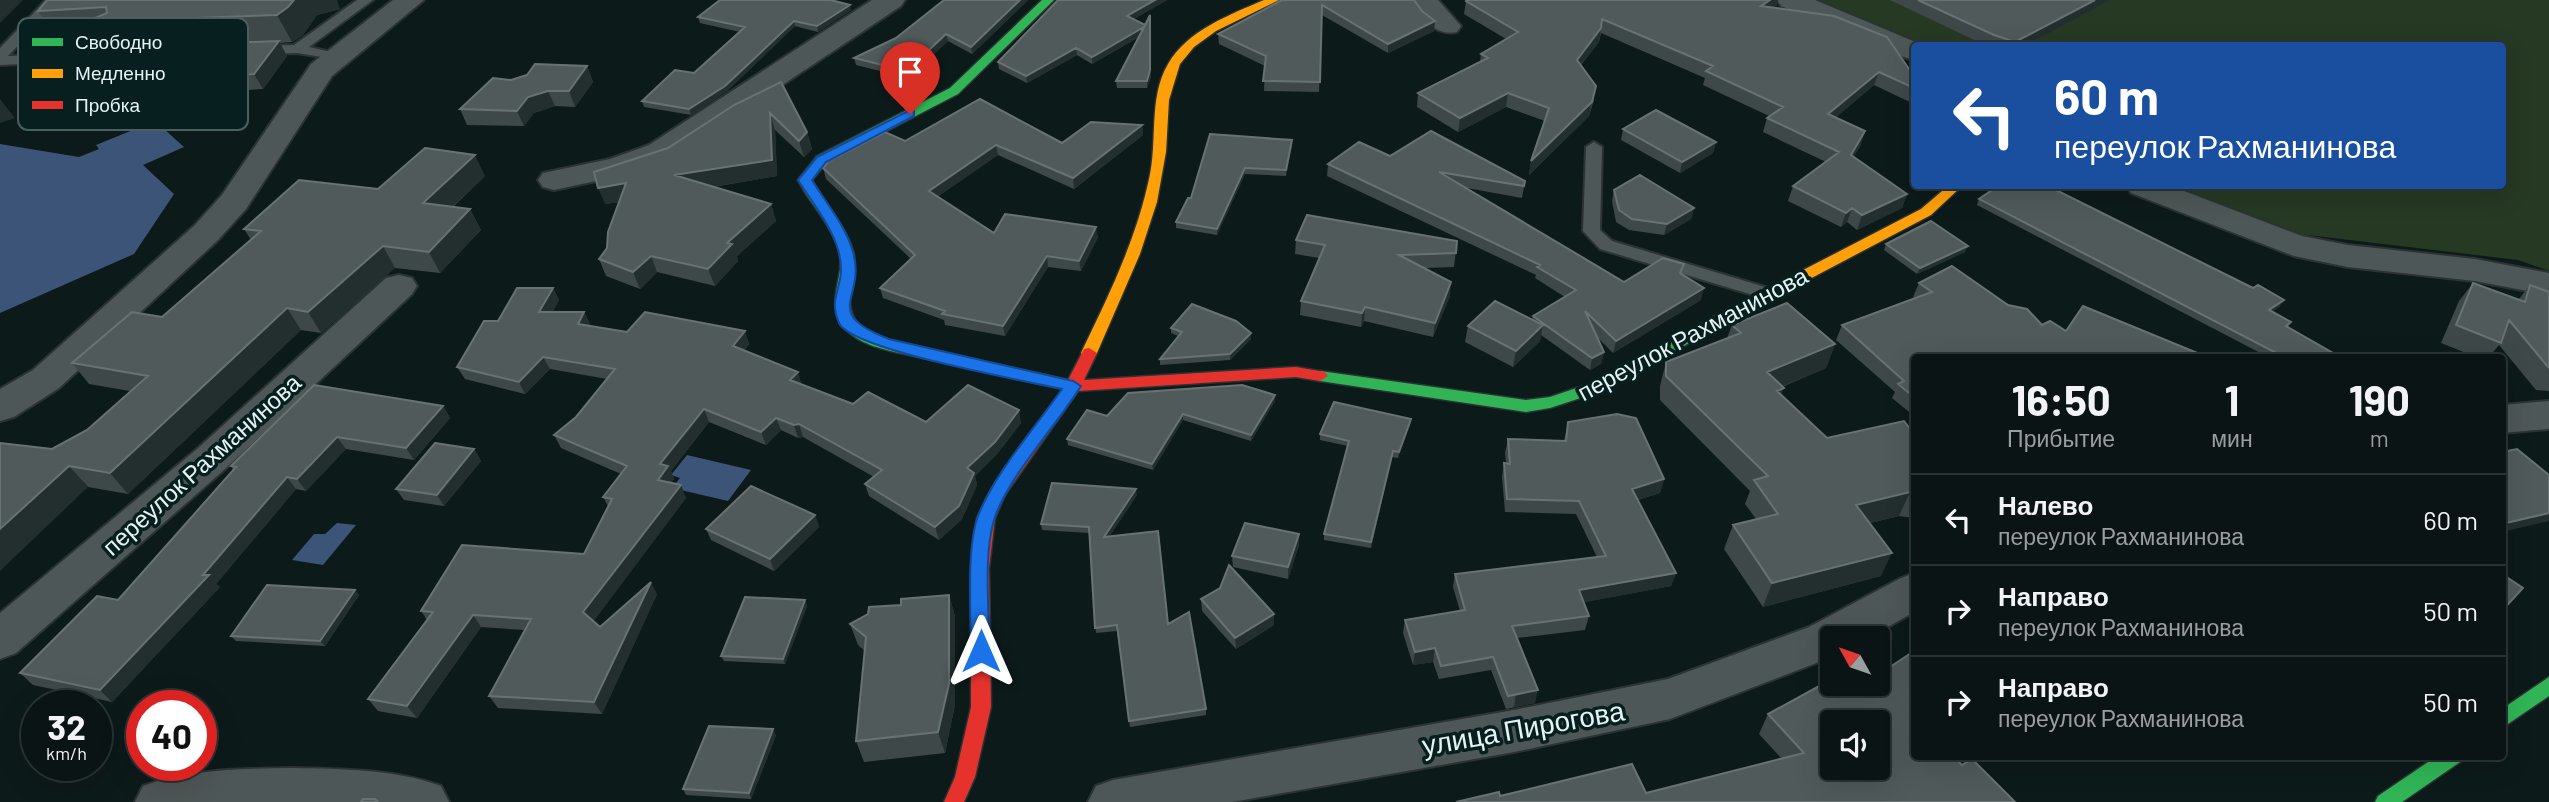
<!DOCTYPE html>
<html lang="ru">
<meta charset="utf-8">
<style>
:root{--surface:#0a1414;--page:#182122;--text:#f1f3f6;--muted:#999ea0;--line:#2a3334}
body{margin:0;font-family:Barlow,sans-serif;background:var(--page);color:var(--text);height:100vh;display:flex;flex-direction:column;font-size:26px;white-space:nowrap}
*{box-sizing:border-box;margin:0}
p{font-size:23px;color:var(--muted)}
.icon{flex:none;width:38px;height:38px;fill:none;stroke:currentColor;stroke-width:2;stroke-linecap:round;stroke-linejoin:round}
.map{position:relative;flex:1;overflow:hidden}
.panel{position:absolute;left:1911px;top:354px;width:595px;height:406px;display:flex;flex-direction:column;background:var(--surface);border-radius:7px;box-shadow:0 7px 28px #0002,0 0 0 2px var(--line)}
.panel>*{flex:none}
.hud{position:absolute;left:1911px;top:42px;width:595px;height:147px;border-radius:7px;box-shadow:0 7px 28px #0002,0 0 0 2px var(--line);background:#1a4fa0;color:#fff;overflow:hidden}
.needle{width:46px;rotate:310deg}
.fabs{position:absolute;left:1820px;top:626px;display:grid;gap:14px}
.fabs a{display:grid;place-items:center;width:70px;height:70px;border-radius:7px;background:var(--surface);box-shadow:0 7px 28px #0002,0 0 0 2px var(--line);font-size:35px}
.speed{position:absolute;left:21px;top:690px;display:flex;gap:14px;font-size:35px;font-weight:700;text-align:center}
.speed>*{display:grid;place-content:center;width:91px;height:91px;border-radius:50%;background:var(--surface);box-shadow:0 7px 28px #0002,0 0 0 2px var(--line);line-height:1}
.speed small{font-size:18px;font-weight:400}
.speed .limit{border:10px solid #d22;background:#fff;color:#111}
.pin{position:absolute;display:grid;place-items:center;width:60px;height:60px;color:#fff;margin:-72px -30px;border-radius:50% 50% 50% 0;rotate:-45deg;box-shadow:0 0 7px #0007}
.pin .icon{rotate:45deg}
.me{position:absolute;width:77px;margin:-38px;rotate:0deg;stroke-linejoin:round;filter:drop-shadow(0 0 5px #0008)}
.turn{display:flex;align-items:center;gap:24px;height:147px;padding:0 28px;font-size:32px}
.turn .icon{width:91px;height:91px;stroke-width:2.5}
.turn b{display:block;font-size:49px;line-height:60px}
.eta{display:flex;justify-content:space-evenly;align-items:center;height:119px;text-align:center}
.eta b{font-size:42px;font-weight:700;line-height:49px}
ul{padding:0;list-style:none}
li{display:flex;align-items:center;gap:21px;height:91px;padding:0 28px;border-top:2px solid var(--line)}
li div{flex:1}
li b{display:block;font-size:26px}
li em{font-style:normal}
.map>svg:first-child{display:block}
.green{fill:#263923}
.water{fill:#3b5478}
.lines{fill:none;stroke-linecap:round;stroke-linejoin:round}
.lane-casing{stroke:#2b3333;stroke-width:4}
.street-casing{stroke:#2b3333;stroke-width:4}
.fast-casing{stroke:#2b3333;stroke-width:3}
.slow-casing{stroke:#2b3333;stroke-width:3}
.jam-casing{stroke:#2b3333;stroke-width:3}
.lane{fill:#4e5757;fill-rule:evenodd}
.street{fill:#4e5757;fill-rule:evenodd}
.fast{fill:#30b455;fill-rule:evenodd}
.slow{fill:#ff9f0a;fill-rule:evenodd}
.jam{fill:#e5322d;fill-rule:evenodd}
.wall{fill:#3f4849}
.shaded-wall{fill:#232e2e}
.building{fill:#505a5b;stroke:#687273;stroke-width:2;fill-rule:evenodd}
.route{fill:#1a73e8;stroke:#114b97;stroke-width:2}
.labels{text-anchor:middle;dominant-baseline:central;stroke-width:7;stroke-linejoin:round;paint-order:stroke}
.street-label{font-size:24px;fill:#e5f3f3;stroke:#081f1f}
.near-street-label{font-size:28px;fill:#e5f3f3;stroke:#081f1f}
.key{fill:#081f1f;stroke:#4a5f5f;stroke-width:2}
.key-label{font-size:19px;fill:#e5f3f3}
</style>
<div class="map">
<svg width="2549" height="802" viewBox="0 0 2549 802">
<rect width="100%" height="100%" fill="#0d1a1a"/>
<path class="green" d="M1812,0H2549V271L2518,260L2266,230L2151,186H2502V46H1914V50L1807,5Z"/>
<path class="water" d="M155,121L184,147L143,165L174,194L134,254L0,313V144L79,157L99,149L96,145Z
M687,455L751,470L728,501L672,488L680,478L671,475Z
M337,523L356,525L323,565L292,560L314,534H325Z"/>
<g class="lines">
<defs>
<path id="lane" d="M46,0H61L8,56L97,53L102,54L104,57L102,60L0,65V48Z
M357,0H373L309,47L340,54L342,57L340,60L297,53L256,54L249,50L256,46L294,45Z
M1594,142L1602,147L1600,230L1612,241L1775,290L1778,294L1775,298H1763L1600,249L1583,231L1586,147Z"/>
<path id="street" d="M393,0H424L332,76L246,209L218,240L59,388L14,417L0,421V389L33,370L194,226L222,195L311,64Z
M872,0H905L901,6L671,159L629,174L554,190L543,187L538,180L543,173L610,159L649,145Z
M1409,0H1438L1461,26L1457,32C1435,37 1421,17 1409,0Z
M1777,0H1815L1925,46H1914V60L1904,57L1781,6Z
M2127,186H2171L2302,236L2348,245L2475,259L2549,273V295L2475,281L2348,267L2294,256L2131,193Z
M399,275L412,278L417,286L412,294L225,469L16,653L0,659V613L197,449L386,278Z
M2549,401V429L2502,433V405Z
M1914,573V612L1867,639H1832V657L1670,719L1514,752L1232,802H1088L1096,786L1113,780L1514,710L1668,679L1809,627L1899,579Z
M292,768C341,769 395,769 441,786L449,802H135L143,786C189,769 243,769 292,768Z"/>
<path id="fast" d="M1042,0H1054L958,94L827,162L812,180C824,204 845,225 853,251C857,265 852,280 850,294C846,339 892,339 924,348L927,352L919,357C882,349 830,343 836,293C838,278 843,265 839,250C831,224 810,204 798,180L817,156L950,88Z
M1706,322L1713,327L1711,331L1602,391L1550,408L1526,412L1320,381L1312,376L1320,371L1526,400L1550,397L1591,383Z
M2549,677V696L2502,728V709Z
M2437,756H2463L2460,762L2402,802H2375L2378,796Z"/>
<path id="slow" d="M1264,0H1279L1216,31L1194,47L1180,64L1169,100L1166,152L1157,202L1140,254L1097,353L1094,357H1084L1081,353C1108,297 1136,240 1149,179C1158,142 1148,98 1168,64C1188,30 1229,15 1264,0Z
M1948,186H1962L1931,215L1711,331H1701L1699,327L1701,323L1921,209Z"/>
<path id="jam" d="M919,347L1068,380L1084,349L1089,348L1097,353L1084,380L1296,367L1325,372L1328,376L1320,381L1296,377L1078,391L1005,495L995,518L989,568L991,707L975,777L964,802H944L955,777L971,707V568L977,518L992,488L1063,389L914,356L911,352L914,348Z"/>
</defs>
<use href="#lane" class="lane-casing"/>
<use href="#street" class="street-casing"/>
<use href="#fast" class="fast-casing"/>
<use href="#slow" class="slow-casing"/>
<use href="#jam" class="jam-casing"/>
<use href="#lane" class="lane"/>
<use href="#street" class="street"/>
<use href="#fast" class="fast"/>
<use href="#slow" class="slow"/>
<use href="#jam" class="jam"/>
</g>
<path class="wall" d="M47,0L340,9L317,15L303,35L292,42L280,43L287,56L263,89L57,101L46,86L103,48L95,36L57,39L38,11Z
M944,0H1028L972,54L948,41L908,78L856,65L854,58L896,38Z
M1058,0H1167L1134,19L1145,25L1151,22V77L1147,88H1117L1116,81L1139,37L1092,64L1077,55L1027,83L999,69L998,62Z
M1282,0H1414L1434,31L1388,53L1322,15L1319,92L1264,91L1265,66L1219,44L1218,34Z
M1890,0H2111L2025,46H1987Z
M1466,1L1777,5L1773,8L1909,69L1914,65V104L1874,85L1836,117L1861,145L1853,157L1907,194L1902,208L1857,230L1847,222L1841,227L1788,201L1793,186L1826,162L1763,132L1767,118L1769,116L1703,85L1705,78L1601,33L1599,42L1581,65L1594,100L1589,116L1529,175L1531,161L1545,121L1506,107L1458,132L1417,107L1418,93L1480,62L1481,54L1506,39L1464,14Z
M851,10L818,32L795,26L727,91L691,115L644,107L642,101L694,73L740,32L700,23L698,17Z
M587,66L593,82L575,107L555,106L534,113L524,126L467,125L460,109L511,80Z
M781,82L807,132L812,149L804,157L775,130L777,176L713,187L771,204L776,221L737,256L738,261L715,286L657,272L640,289L606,276L599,259L607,248L619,202L605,204L668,148Z
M1142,125L1143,135L1074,189L998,155L937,197L994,233L1098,237L1081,271L1048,267L1005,336L945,325L944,320L883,298L880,288L911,259L826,179L823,168L905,141L1062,143Z
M1623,129L1716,142L1713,153L1680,173L1621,140Z
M1210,134L1292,145L1286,176L1245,174L1217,235L1176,228V222L1191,198Z
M1390,156L1525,181L1522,198L1467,188L1624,282L1681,273L1701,300L1613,353L1597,337L1604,352L1601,364L1590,370L1541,335L1540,341L1513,367L1465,342L1468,326L1532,320L1533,316L1565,297L1535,278L1536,275L1327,176L1328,164Z
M485,176L453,207L470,209L481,230L440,273L395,268L321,333L301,330L128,494L88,487L52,449L87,430L130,391L89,384L72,363L162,317L251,240L244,229L378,189Z
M1614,190L1694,208L1691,219L1664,235L1629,230L1616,222L1612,201Z
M1979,199L2280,306L2272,312L2291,322L2288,327L2340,357H2268L1977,205Z
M1296,240L1457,241L1454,267L1425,268L1450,296L1433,337L1364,321L1361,327L1300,315L1301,301L1319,258L1295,254Z
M1886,244L1965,252L1917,274L1884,250Z
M1919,283L2008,305L2042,325L2066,331L2207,357H1914V416L1892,398L1895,392L1836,340L1842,325L1915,299L1913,297Z
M2473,283L2519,299L2530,285L2549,292V391L2536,390L2499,345L2489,357H2476L2441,343L2459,301Z
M553,288L559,300L552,312H584L590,324L589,326L627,332L745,331L749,344L744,351L802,385L853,404L926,422L1021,423L997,454L975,476L977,485L962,519L939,540L869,496L865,484L874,477L803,437L798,438L781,430L766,445L709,422L671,471L674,479L671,483L686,498L593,621L600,627L657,594L602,714L498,708L489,696L524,630L481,627L417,718L378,711L368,699L427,620L421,611L584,554L608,506L603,497L621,474L561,448L554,435L576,417L607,379L550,369L525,394L465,379L457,367L498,321Z
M1732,325L1835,344L1826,368L1782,387L1781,396L1827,438L1914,434V518L1899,516L1870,523L1881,576L1763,607L1724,549L1733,525L1756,519L1745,504L1750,491L1660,400V386L1666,362L1727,338Z
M1171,328L1251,333V339L1230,360L1160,365V359L1178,336L1171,333Z
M1275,401L1251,441L1183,420L1153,470L1068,445L1067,439L1107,416Z
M443,406L450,418L414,460L346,449L306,491L296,489L216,584L220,587L112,702L33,685L20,673L118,600L233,470L231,466Z
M1568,422L1664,479L1660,493L1638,500L1676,573L1671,586L1584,602L1589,616L1585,630L1517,638L1535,703L1506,709L1491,670L1439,679L1433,662L1413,665L1403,633L1405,620L1460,611L1453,587L1455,574L1597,557L1576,514L1505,512L1502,477L1504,463H1506L1505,453L1508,439L1564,441Z
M1410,425L1398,458L1392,457L1371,548L1324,540V534L1348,446L1320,440V434Z
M474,449L481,461L444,506L404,500L396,489Z
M1137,495L1109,537L1168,624L1206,709V715L1130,727L1117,631L1096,633L1089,533L1042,530L1041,524Z
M815,515L819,527L774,571L711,540L706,529Z
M1299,534V545L1288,579L1233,567L1232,556Z
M355,590L359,595L325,646L236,641L231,636Z
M949,595L955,616V705L945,753L864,762L856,741L865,651L858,645L850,624L901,605Z
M1201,599L1274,625L1236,649L1202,611Z
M805,600L807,606L785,664L724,661L721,656Z
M1768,714L1914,756L1962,765L2015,802L1500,796L1646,793L1782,759L1759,734Z
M776,735L751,799L686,795L683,789Z"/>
<path class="shaded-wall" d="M0,0H23L0,23Z
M294,0H337L340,9L317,15L303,35L292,42L277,15Z
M1020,0H1028L972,54L971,47Z
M1155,0H1167L1127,23V16Z
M1770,0H1778L1777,5L1758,20L1761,6Z
M2095,0H2111L2025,46H2013L2015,42Z
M850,5L851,10L818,32L817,26Z
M794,21L795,26L727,91L691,115L689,109Z
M1435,21L1434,31L1388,53V44Z
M1151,22V77L1147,88V81Z
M1144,27V34L1092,64V57Z
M1601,28L1599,42L1574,73L1577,60Z
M946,34L948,41L908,78L907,71Z
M279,41L287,56L263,89L254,74Z
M1076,48L1077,55L1027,83L1026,76Z
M587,66L593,82L575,107L569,91Z
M1879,72L1874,85L1824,128L1828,114Z
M1596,86L1589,116L1529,175L1531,161Z
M548,91L555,106L534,113L524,126L517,111L528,97Z
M1508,93L1506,107L1458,132L1460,118Z
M0,99L15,118L0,123Z
M770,113L775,130L777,176L681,192L674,175Z
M1142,125L1143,135L1074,189L1073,178Z
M1865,131L1861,145L1846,170L1851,155Z
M807,132L812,149L804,157L799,141Z
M1292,140V145L1286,176V170Z
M1716,142L1713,153L1680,173L1682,162Z
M996,145L998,155L931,201L929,191Z
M475,155L485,176L434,224L423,203Z
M1245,168V174L1217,235V229Z
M626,183L632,200L605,204L598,188Z
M1907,194L1902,208L1857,230L1862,215Z
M771,204L776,221L737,256L738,261L715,286L708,269L727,243Z
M1694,208L1691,219L1664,235L1667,224Z
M1852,208L1847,222L1841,227L1846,213Z
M470,209L481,230L440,273L429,252Z
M1096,227L1098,237L1081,271L1079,261Z
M383,246L395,268L321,333L308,312Z
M1968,246L1965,252L1917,274L1920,268Z
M651,256L657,272L640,289L633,272Z
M1047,256L1048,267L1005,336L1003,326Z
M1451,282L1450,296L1433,337L1435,323Z
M553,288L559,300L546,325L539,312Z
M1704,288L1701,300L1613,353L1616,341Z
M2284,300L2280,306L2266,316L2269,310Z
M1365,307L1364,321L1361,327L1362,313Z
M287,308L301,330L128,494L110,473Z
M584,312L590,324L584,336L578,324Z
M1543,325L1540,341L1513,367L1516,351Z
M745,331L749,344L738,359L733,346Z
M1251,333V339L1230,360V354Z
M1835,344L1826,368L1759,396L1767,372Z
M1604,352L1601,364L1590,370L1592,358Z
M543,357L550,369L525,394L519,382Z
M798,372L802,385L790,380Z
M1784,388L1775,412L1777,391Z
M1275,395V401L1251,441V435Z
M443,406L450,418L414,460L406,448Z
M704,409L709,422L671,471L674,479L664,493L658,480L660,464Z
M1019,410L1021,423L997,454L975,476L977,485L962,519L939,540L935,527L967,468Z
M1183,414V420L1153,470L1152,464Z
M776,418L781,430L766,445L761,432Z
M1411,419L1410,425L1398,458L1399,452Z
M799,424L803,437L798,438L794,425Z
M337,437L346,449L306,491L297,479Z
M474,449L481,461L444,506L437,495Z
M1393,451L1392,457L1371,548V542Z
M69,466L88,487L0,571V529Z
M287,477L296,489L216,584L220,587L112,702L100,690L203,575Z
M1664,479L1660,493L1628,503L1632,489Z
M681,485L686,498L591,625L583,612Z
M1136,489L1137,495L1105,543L1104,537Z
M1910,492L1899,516L1845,529L1856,505Z
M2549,513V521L2502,532V524Z
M815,515L819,527L774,571L770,559Z
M1299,534V545L1288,579V567Z
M1892,553L1881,576L1763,607L1772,583Z
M1676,573L1671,586L1576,604L1579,590Z
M651,582L657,594L602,714L594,702Z
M355,590L359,595L325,646L320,641Z
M949,595L955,616V705L945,753L938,732Z
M805,600L807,606L785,664L783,659Z
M1274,614V625L1236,649L1235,638Z
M473,615L481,627L417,718L407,706Z
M1435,648L1433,662L1413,665L1415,652Z
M1538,690L1535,703L1514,707L1516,694Z
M773,729L776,735L751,799L749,793Z"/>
<path class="building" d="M47,0H294L288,7L277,15L86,22L107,13L106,7L38,11Z
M720,0H831L850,5L817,26L794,21L725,86L689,109L642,101L675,70L694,73L745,27L698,17Z
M944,0H1020L971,47L946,34L907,71L854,58L896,38Z
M1058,0H1155L1127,16L1145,25L1150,15V70L1147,81H1116L1144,27L1092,57L1076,48L1026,76L998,62Z
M1282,0H1414L1422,11L1435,21L1388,44L1322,5L1320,82L1263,81L1266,56L1218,34Z
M1467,0H1770L1761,6L1834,16L1887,37L1909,69L1914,65V88L1879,72L1828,114L1865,131L1851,155L1907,194L1862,215L1852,208L1846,213L1793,186L1839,152L1767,118L1783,107L1706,71L1713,66L1602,19L1601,28L1577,60L1596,86L1592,102L1531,161L1549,108L1508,93L1460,118L1418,93L1488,58L1481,54L1518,32L1466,1Z
M1918,0H2095L2015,42L1994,35Z
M279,41L254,74L46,86L81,48Z
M535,64L587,66L569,91H548L528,97L517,111L460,109L493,78L511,80L527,75Z
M781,82L807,132L799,141L770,113L772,160L674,175L771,204L727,243L732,244L708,269L651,256L633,272L599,259L607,248L608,232L626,183L598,188L594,172L668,148L734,105Z
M980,99L1062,143L1091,122L1142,125L1073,178L996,145L929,191L994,233L1005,214L1096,227L1079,261L1047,256L1003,326L942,314L945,311L880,288L915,255L823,168L829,161L885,132L905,141Z
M1656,110L1716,142L1682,162L1623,129Z
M1431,131L1525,181L1524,186L1439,172L1624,282L1663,258L1684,264L1680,273L1704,288L1616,341L1585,311L1604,352L1592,358L1533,316L1576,290L1537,267L1540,265L1328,164L1359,142L1390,156Z
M1210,134L1292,140L1286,170L1245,168L1217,229L1176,222L1188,198H1191Z
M425,148L475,155L423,203L470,209L429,252L383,246L308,312L287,308L110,473L69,466L0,529V443L52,449L87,430L148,376L72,363L132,312L162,317L261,231L244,229L299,180L378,189Z
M1640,175L1694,208L1667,224L1632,219L1619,210L1614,190Z
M1998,186H2048L2253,288L2258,285L2284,300L2269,310L2291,322L2286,326L2340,357H2284L1979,199Z
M1307,215L1457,241L1456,253L1399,255L1451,282L1435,323L1365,307L1362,313L1301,301L1325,245L1296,240Z
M1931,221L1968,246L1920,268L1886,244Z
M1952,266L2008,305L2027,309L2042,325L2050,321L2066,331L2083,306L2207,357H1914V397L1898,384L1904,381L1842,325L1932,292L1919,283Z
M2473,283L2525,302L2530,285L2549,292V368L2509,320L2501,343L2456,325Z
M517,288H553L539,312H584L578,324L627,332L645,312L745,331L733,346L798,372L790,380L853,404L868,392L926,422L968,385L1019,410L995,442L967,468L974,473L959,506L935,527L865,484L882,470L799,424L794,425L776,418L761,432L704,409L660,464L668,466L658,480L681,485L583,612L600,627L651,582L594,702L489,696L531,619L473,615L407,706L368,699L433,612L421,611L462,545L584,554L612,499L603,497L627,466L554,435L576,417L615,369L543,357L519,382L457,367L484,321H498Z
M1495,301L1543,325L1516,351L1468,326Z
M1787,303L1835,344L1767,372L1784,388L1777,391L1827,438L1904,421L1914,434V493L1910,492L1856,505L1892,553L1772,583L1733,525L1778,514L1754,480L1768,476L1666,376V362L1741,333L1732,325Z
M1192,304L1236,321L1251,333L1230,354L1160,359L1182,332L1171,328Z
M314,385L443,406L406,448L337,437L297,479L287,477L203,575H209L100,690L20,673L97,596L118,600L236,467L231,466Z
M1242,385L1275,395L1251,435L1183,414L1152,464L1067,439L1087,410L1107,416L1128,393Z
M1334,402L1411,419L1399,452L1393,451L1371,542L1324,534L1349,441L1320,434Z
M1617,414L1636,418L1664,479L1632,489L1676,573L1579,590L1589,616L1512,626L1538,690L1508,696L1493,657L1441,666L1435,648L1415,652L1405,620L1465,610L1455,574L1606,556L1579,501L1507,499L1504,463L1510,464L1508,439L1566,441L1568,422Z
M435,443L474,449L437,495L396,489Z
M2517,449L2549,475V513L2502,524V452Z
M1052,483L1136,489L1104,537L1158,531L1168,624L1189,612L1206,709L1129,721L1117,625L1095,628L1089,527L1041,524Z
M751,486L815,515L770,559L706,529Z
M1245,523L1299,534L1288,567L1232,556Z
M1229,565L1274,614L1235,638L1201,599L1220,588Z
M2502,574L2523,588L2502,611Z
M267,585L355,590L320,641L231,636Z
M949,595V684L938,732L856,741L866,637L850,624L868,614L869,607L901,605V599Z
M745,597L805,600L783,659L721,656Z
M1914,651V756H1953L1962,765L1972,759L2015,802H1456L1499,792L1500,796L1632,764L1646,793L1804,753L1768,714L1832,679V684H1878V675ZM1832,723H1878V768H1832Z
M709,726L773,729L749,793L683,789Z
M363,799H375L378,802H361Z"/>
<path class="route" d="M910,110L914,111V116L826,162L812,180C826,203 846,226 853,252C867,299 819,312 889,339L1073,381L1081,386C1057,425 1009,476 995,517C983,552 989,613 990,651L987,657L981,659L974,657L971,651C971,615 966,548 978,516C995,472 1035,428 1062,389C1026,381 851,350 839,323C829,301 840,291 841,271C842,238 815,207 798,180L817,157Z"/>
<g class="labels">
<g class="street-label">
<text transform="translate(1692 333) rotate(-28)">переулок Рахманинова</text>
<text transform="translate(201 464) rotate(-42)">переулок Рахманинова</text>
</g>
<g class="near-street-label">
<text transform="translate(1523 727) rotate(-10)">улица Пирогова</text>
</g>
</g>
<rect x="18" y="18" width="230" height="112" rx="10" class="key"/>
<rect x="32" y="38" width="31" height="8" fill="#30b455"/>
<rect x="32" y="69" width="31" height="9" fill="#ff9f0a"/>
<rect x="32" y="101" width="31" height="8" fill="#e5322d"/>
<g class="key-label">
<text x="75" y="49">Свободно</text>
<text x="75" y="80">Медленно</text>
<text x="75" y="112">Пробка</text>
</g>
</svg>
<div class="fabs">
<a><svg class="needle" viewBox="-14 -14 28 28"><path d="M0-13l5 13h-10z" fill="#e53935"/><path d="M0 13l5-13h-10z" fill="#999ea0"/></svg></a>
<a><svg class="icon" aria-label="sound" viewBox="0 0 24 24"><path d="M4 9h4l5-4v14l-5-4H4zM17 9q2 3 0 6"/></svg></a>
</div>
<div class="speed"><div>32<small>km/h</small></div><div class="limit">40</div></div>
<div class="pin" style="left:910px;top:114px;background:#d93025"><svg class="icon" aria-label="arrive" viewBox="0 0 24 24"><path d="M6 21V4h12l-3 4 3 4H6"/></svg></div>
<svg class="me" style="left:981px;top:651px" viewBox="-20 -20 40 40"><path d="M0-17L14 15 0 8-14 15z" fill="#1a73e8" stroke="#fff" stroke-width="4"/></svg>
<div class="hud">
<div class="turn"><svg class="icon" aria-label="left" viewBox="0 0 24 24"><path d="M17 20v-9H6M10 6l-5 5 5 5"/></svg><div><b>60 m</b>переулок Рахманинова</div></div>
</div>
<section class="panel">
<div class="eta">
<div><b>16:50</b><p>Прибытие</p></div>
<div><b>1</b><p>мин</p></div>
<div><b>190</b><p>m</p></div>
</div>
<ul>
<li><svg class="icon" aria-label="left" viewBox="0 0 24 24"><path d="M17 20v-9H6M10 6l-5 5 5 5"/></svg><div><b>Налево</b><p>переулок Рахманинова</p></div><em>60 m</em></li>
<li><svg class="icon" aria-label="right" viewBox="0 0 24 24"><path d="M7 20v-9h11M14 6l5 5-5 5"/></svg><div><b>Направо</b><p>переулок Рахманинова</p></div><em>50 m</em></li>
<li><svg class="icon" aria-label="right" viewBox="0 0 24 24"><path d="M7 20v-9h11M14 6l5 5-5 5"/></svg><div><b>Направо</b><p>переулок Рахманинова</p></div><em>50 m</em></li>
</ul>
</section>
</div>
